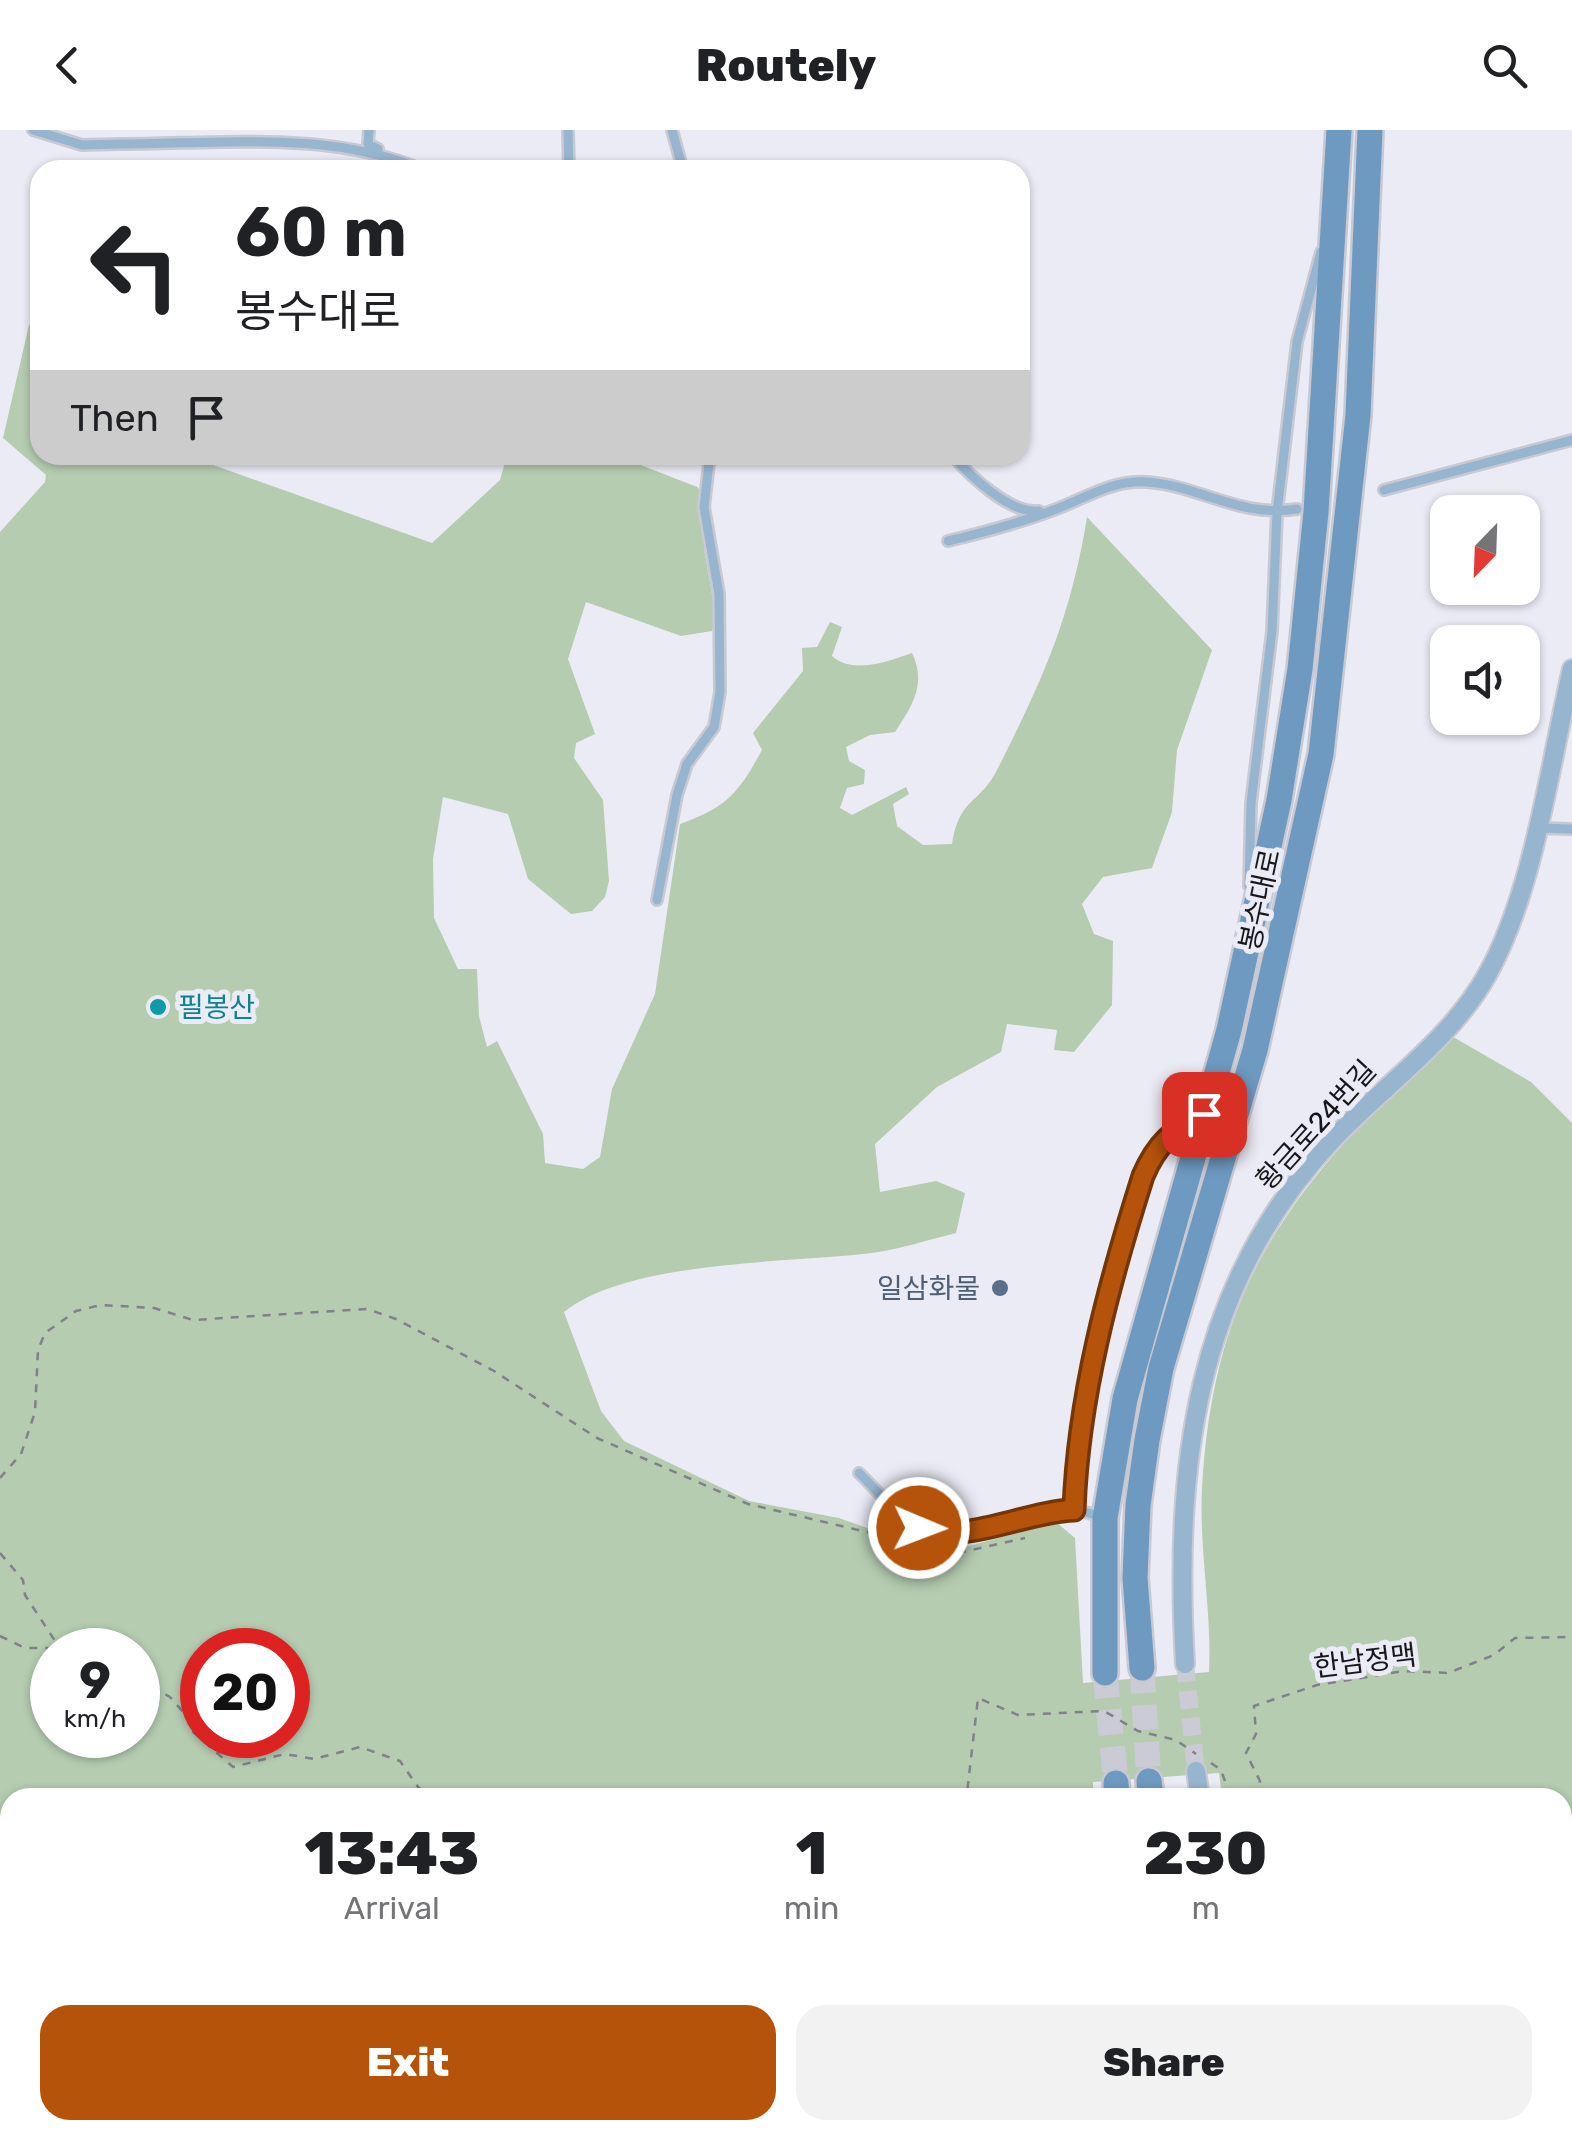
<!DOCTYPE html>
<meta charset="utf-8">
<style>
:root{--surface:#fff;--page:#f2f2f2;--text:#202124;--muted:#757577;--accent:#b45309}
body{margin:0;font-family:Rubik,"Noto Sans KR",sans-serif;background:var(--page);color:var(--text);height:100vh;display:flex;flex-direction:column;font-size:38px;white-space:nowrap}
*{box-sizing:border-box;margin:0}
p{font-size:32px;color:var(--muted)}
.icon{flex:none;width:55px;height:55px;fill:none;stroke:currentColor;stroke-width:2;stroke-linecap:round;stroke-linejoin:round}
.map{position:relative;flex:1;overflow:hidden}
.sheet{position:absolute;left:0px;top:1658px;width:1572px;height:352px;display:flex;flex-direction:column;background:var(--surface);border-radius:30px 30px 0 0;box-shadow:0 2px 8px #0004}
.sheet>*{flex:none}
.guide{position:absolute;left:30px;top:30px;width:1000px;height:305px;border-radius:30px;box-shadow:0 2px 8px #0004;background:#fff;color:var(--text);overflow:hidden}
.needle{width:65px;rotate:203deg}
.fabs{position:absolute;left:1430px;top:365px;display:grid;gap:20px}
.fabs a{display:grid;place-items:center;width:110px;height:110px;border-radius:20px;background:var(--surface);box-shadow:0 2px 8px #0004;font-size:50px}
.speed{position:absolute;left:30px;top:1498px;display:flex;gap:20px;font-size:50px;font-weight:700;text-align:center}
.speed>*{display:grid;place-content:center;width:130px;height:130px;border-radius:50%;background:var(--surface);box-shadow:0 2px 8px #0004;line-height:1}
.speed small{font-size:25px;font-weight:400}
.speed .limit{border:15px solid #d22;background:#fff;color:#111}
.pin{position:absolute;display:grid;place-items:center;width:85px;height:85px;color:#fff;margin:-42px;border-radius:20px;box-shadow:0 5px 15px #0006}
.me{position:absolute;width:110px;margin:-55px;rotate:91deg;stroke-linejoin:round;filter:drop-shadow(0 0 8px #0008)}
.turn{display:flex;align-items:center;gap:35px;height:210px;padding:0 40px;font-size:45px}
.turn .icon{width:130px;height:130px;stroke-width:2.5}
.turn b{display:block;font-size:70px;line-height:85px}
.then{display:flex;align-items:center;height:95px;padding:0 40px;background:#0003;gap:20px;font-size:38px}
.eta{display:flex;justify-content:space-evenly;align-items:center;height:170px;text-align:center}
.eta b{font-size:60px;font-weight:800;line-height:70px}
.button{display:flex;gap:20px;margin-top:auto;padding:20px 40px}
.button a{flex:1;height:115px;border-radius:30px;background:var(--accent);color:#fff;font-size:40px;font-weight:800;line-height:115px;text-align:center}
.button a+a{background:var(--page);color:var(--text)}
header{display:flex;justify-content:space-between;align-items:center;height:130px;padding:0 40px;background:var(--surface);font-size:45px;font-weight:800}
.map>svg:first-child{display:block}
.green{fill:#b5ccb1;fill-rule:evenodd}
.lines{fill:none;stroke-linecap:round;stroke-linejoin:round}
.minor-tunnel{stroke:#cbcbd5;stroke-width:18;stroke-dasharray:18 9;stroke-linecap:butt}
.secondary-tunnel{stroke:#cbcbd5;stroke-width:25;stroke-dasharray:25 12;stroke-linecap:butt}
.service-casing{stroke:#c9c9d3;stroke-width:14}
.minor-casing{stroke:#c9c9d3;stroke-width:22}
.secondary-casing{stroke:#c9c9d3;stroke-width:30}
.path{stroke:#818189;stroke-width:2.5;stroke-dasharray:8 8;stroke-linecap:butt}
.service{stroke:#98b5d0;stroke-width:9}
.minor{stroke:#98b5d0;stroke-width:18}
.secondary{stroke:#6e9ac1;stroke-width:25}
.route-casing{stroke:#753606;stroke-width:25}
.route{stroke:#b45309;stroke-width:18}
.culture-dot{fill:#0f9aa8;stroke:#ebebf6;stroke-width:4}
.service-dot{fill:#5c6f8a;stroke:#ebebf6;stroke-width:4}
.labels{text-anchor:middle;dominant-baseline:central;stroke-width:10;stroke-linejoin:round;paint-order:stroke}
.street-label{font-size:28px;fill:#17171b;stroke:#ebebf6}
.culture-label{font-size:28px;fill:#0d838f;stroke:#ebebf6;text-anchor:start}
.service-label{font-size:28px;fill:#4e5e75;stroke:#ebebf6;text-anchor:end}
</style>
<header><svg class="icon" aria-label="back" viewBox="0 0 24 24"><path d="M15 5l-7 7 7 7"/></svg>Routely<svg class="icon" aria-label="search" viewBox="0 0 24 24"><circle cx="10" cy="10" r="6"/><path d="M15 15l6 6"/></svg></header>
<div class="map">
<svg width="1572" height="2009" viewBox="0 0 1572 2009">
<rect width="100%" height="100%" fill="#ebebf6"/>
<path class="green" d="M40,184V325H203L202,331L432,413L500,350L507,325H615L697,357L707,367L704,418L716,487L712,501L681,506L586,472L568,529L595,604L576,613L574,628L603,670L609,751L605,767L592,781L571,784L528,749L508,684L443,667L433,729L434,788L458,839H477L479,886L487,917L497,911L543,1004L545,1033L583,1039L600,1027L612,959L655,864L680,694C727,677 738,664 762,620L753,603L803,541L802,518L817,517L830,492L842,497L832,526C853,545 889,531 912,523C927,554 912,576 895,602L870,605L846,617L849,631L865,640L864,654L847,658L840,678L852,685L906,657L909,664L893,674L897,696L923,715L952,714C960,666 980,675 998,638C1043,549 1071,487 1087,387L1212,520L1177,620L1172,682L1152,738L1103,747L1082,774L1094,804L1113,811L1112,875L1074,922L1054,920L1057,900L1007,894L1001,922L937,957L875,1014L880,1062L936,1051L965,1063L956,1103C928,1110 900,1119 872,1123C789,1133 629,1130 564,1182L601,1281L624,1311L749,1371L839,1388L940,1424L1056,1392L1075,1408L1083,1553L1209,1542C1212,1482 1199,1420 1202,1359C1214,1139 1302,1052 1448,904L1531,952L1572,993V1803H1563L1562,1668L1222,1667L1219,1643L1093,1652V1668H10V2000H1122V2009H0V402L45,352L46,345L3,308L29,195ZM52,1520H138V1605H52ZM202,1520H288V1605H202Z
M1379,2000H1526L1518,2009H1379Z"/>
<g class="lines">
<path class="minor-tunnel" d="M1185,1534L1196,1641"/>
<path class="secondary-tunnel" d="M1142,1538L1149,1651
M1105,1543L1116,1653"/>
<defs>
<path id="service" d="M33,0L82,15L119,14C219,14 330,0 423,40
M369,0L368,14L378,19
M568,0L569,40
M672,0L683,40
M952,325C970,346 1010,384 1039,381
M1384,360L1572,310
M948,411C986,402 1023,392 1059,378C1089,366 1113,350 1147,352C1201,356 1239,388 1297,379
M1539,698L1572,699
M1249,756L1251,673L1272,501L1277,382L1297,212L1321,122
M657,770L677,665L687,634L714,597L720,562L719,464L704,377L710,325
M859,1343C878,1361 898,1388 922,1399C950,1413 1038,1381 1074,1379
M1103,1387L1074,1379C1078,1289 1100,1201 1123,1114C1131,1084 1137,1046 1155,1019C1166,1003 1181,996 1198,987
M1562,1807L1572,1808"/>
<path id="minor" d="M1185,1534C1174,1340 1193,1158 1332,1010C1383,956 1450,911 1487,845C1534,762 1550,633 1572,539
M1196,1641L1200,1668
M1244,2000L1245,2009"/>
<path id="secondary" d="M1142,1538L1135,1448L1138,1375L1147,1310L1161,1238L1255,920L1321,624L1358,285L1370,0
M1105,1543V1388L1125,1269L1229,900L1279,670L1300,539L1316,382L1339,0
M1149,1651L1151,1668
M1116,1653L1117,1668
M1153,2000L1154,2009
M1203,2000L1206,2009"/>
</defs>
<use href="#service" class="service-casing"/>
<use href="#minor" class="minor-casing"/>
<use href="#secondary" class="secondary-casing"/>
<path class="path" d="M0,1348L21,1324L35,1282L38,1220L45,1203L76,1181L101,1175L154,1178L193,1190L367,1179L396,1189L494,1241L597,1308L748,1374L871,1403L911,1423H958L1025,1408
M0,1423L23,1450L25,1465L61,1520
M0,1506L25,1518H56
M138,1548L170,1567L191,1591V1600L233,1637L285,1624L314,1629L360,1617L400,1631L418,1657L430,1665L463,1668
M1211,1633L1221,1640L1231,1668
M956,1668L967,1663L978,1568L1018,1585L1104,1581L1138,1601L1176,1610L1196,1624
M1255,1668L1260,1651L1246,1623L1256,1604L1254,1576L1317,1555L1404,1541L1448,1543L1494,1525L1515,1508L1572,1507"/>
<use href="#service" class="service"/>
<use href="#minor" class="minor"/>
<use href="#secondary" class="secondary"/>
</g>
<g class="lines">
<defs>
<path id="route" d="M919,1398C964,1415 1027,1381 1074,1380C1078,1267 1109,1153 1143,1046C1157,1013 1173,1000 1204,984"/>
</defs>
<use href="#route" class="route-casing"/>
<use href="#route" class="route"/>
</g>
<circle class="culture-dot" cx="158" cy="877" r="10"/>
<circle class="service-dot" cx="1000" cy="1158" r="10"/>
<g class="labels">
<g class="street-label">
<text transform="translate(1260 770) rotate(-78)">봉수대로</text>
<text transform="translate(1316 995) rotate(-48)">황금로24번길</text>
<text transform="translate(1365 1531) rotate(-7)">한남정맥</text>
</g>
<g class="culture-label">
<text x="178" y="877">필봉산</text>
</g>
<g class="service-label">
<text x="980" y="1158">일삼화물</text>
</g>
</g>
</svg>
<div class="fabs">
<a><svg class="needle" viewBox="-14 -14 28 28"><path d="M0-13l5 13h-10z" fill="#e53935"/><path d="M0 13l5-13h-10z" fill="#757577"/></svg></a>
<a><svg class="icon" aria-label="sound" viewBox="0 0 24 24"><path d="M4 9h4l5-4v14l-5-4H4zM17 9q2 3 0 6"/></svg></a>
</div>
<div class="speed"><div>9<small>km/h</small></div><div class="limit">20</div></div>
<div class="pin" style="left:1204px;top:984px;background:#d93025"><svg class="icon" aria-label="arrive" viewBox="0 0 24 24"><path d="M6 21V4h12l-3 4 3 4H6"/></svg></div>
<svg class="me" style="left:919px;top:1398px" viewBox="-20 -20 40 40"><circle r="17" fill="#b45309" stroke="#fff" stroke-width="3"/><path d="M0-11L8 9 0 5-8 9z" fill="#fff"/></svg>
<div class="guide">
<div class="turn"><svg class="icon" aria-label="left" viewBox="0 0 24 24"><path d="M17 20v-9H6M10 6l-5 5 5 5"/></svg><div><b>60 m</b>봉수대로</div></div>
<div class="then">Then<svg class="icon" aria-label="arrive" viewBox="0 0 24 24"><path d="M6 21V4h12l-3 4 3 4H6"/></svg></div>
</div>
<section class="sheet">
<div class="eta">
<div><b>13:43</b><p>Arrival</p></div>
<div><b>1</b><p>min</p></div>
<div><b>230</b><p>m</p></div>
</div>
<div class="button"><a>Exit</a><a>Share</a></div>
</section>
</div>
